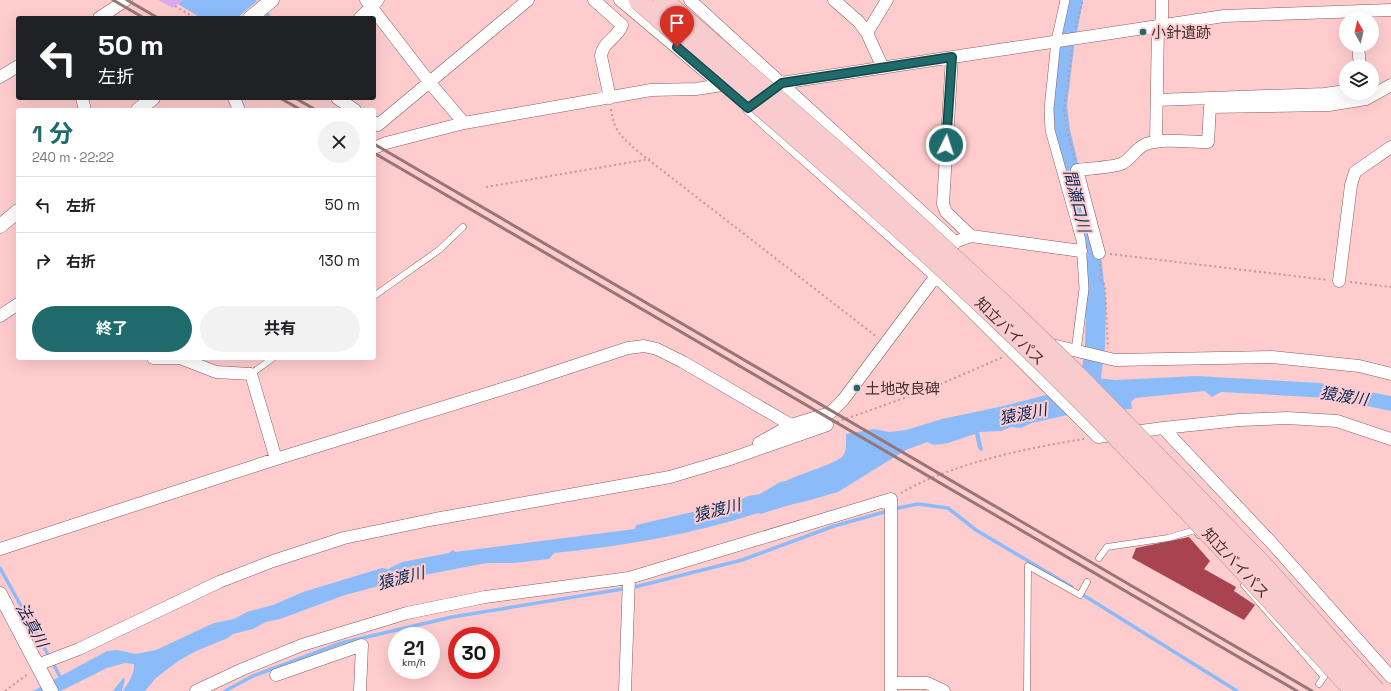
<!DOCTYPE html>
<html lang="ja">
<meta charset="utf-8">
<style>
:root{--surface:#fff;--page:#f2f2f2;--text:#202124;--muted:#757577;--line:#e0e0e0;--accent:#1f6b6c}
body{margin:0;font-family:"Space Grotesk","Noto Sans JP",sans-serif;background:var(--page);color:var(--text);height:100vh;display:flex;flex-direction:column;font-size:15px;white-space:nowrap}
*{box-sizing:border-box;margin:0}
p{font-size:13px;color:var(--muted)}
.icon{flex:none;width:22px;height:22px;fill:none;stroke:currentColor;stroke-width:2;stroke-linecap:round;stroke-linejoin:round}
.map{position:relative;flex:1;overflow:hidden}
.sheet{position:absolute;left:16px;top:108px;width:360px;height:252px;display:flex;flex-direction:column;background:var(--surface);border-radius:4px;box-shadow:0 4px 16px #0002}
.sheet>*{flex:none}
.hud{position:absolute;left:16px;top:16px;width:360px;height:84px;border-radius:4px;box-shadow:0 4px 16px #0002;background:#202124;color:#fff;overflow:hidden}
.needle{width:26px;rotate:352deg}
.tools{position:absolute;left:1339px;top:12px;display:grid;gap:8px}
.tools a{display:grid;place-items:center;width:40px;height:40px;border-radius:50%;background:var(--surface);box-shadow:0 4px 16px #0002;font-size:20px}
.speed{position:absolute;left:388px;top:627px;display:flex;gap:8px;font-size:20px;font-weight:700;text-align:center}
.speed>*{display:grid;place-content:center;width:52px;height:52px;border-radius:50%;background:var(--surface);box-shadow:0 4px 16px #0002;line-height:1}
.speed small{font-size:10px;font-weight:400}
.speed .limit{border:6px solid #d22;background:#fff;color:#111}
.pin{position:absolute;display:grid;place-items:center;width:34px;height:34px;color:#fff;margin:-41px -17px;border-radius:50% 50% 50% 0;rotate:-45deg;box-shadow:0 0 4px #0007}
.pin .icon{rotate:45deg}
.me{position:absolute;width:44px;margin:-22px;rotate:4deg;stroke-linejoin:round;filter:drop-shadow(0 0 3px #0008)}
.turn{display:flex;align-items:center;gap:14px;height:84px;padding:0 16px;font-size:18px}
.turn .icon{width:52px;height:52px;stroke-width:2.5}
.turn b{display:block;font-size:28px;line-height:34px}
.round{display:grid;place-items:center;flex:none;width:42px;height:42px;border-radius:21px;background:var(--page)}
.summary{display:flex;align-items:center;justify-content:space-between;height:68px;padding:0 16px}
h1{font-size:24px;font-weight:700;line-height:30px;color:var(--accent)}
.primary-button{display:flex;gap:8px;margin-top:auto;padding:8px 16px}
.primary-button a{flex:1;height:46px;border-radius:24px;background:var(--accent);color:#fff;font-size:16px;font-weight:700;line-height:46px;text-align:center}
.primary-button a+a{background:var(--page);color:var(--text)}
ul{padding:0;list-style:none}
li{display:flex;align-items:center;gap:12px;height:56px;padding:0 16px;border-top:1px solid var(--line)}
li div{flex:1}
li b{display:block;font-size:15px}
li em{font-style:normal}
.map>svg:first-child{display:block}
.green{fill:#d9a9ed}
.water{fill:#8cbbfa}
.lines{fill:none;stroke-linecap:round;stroke-linejoin:round}
.stream{stroke:#8cbbfa;stroke-width:3.5}
.river{stroke:#8cbbfa;stroke-width:20}
.building{fill:#a7444f}
.service-casing{stroke:#885c5e;stroke-width:7}
.pedestrian-casing{stroke:#885c5e;stroke-width:10}
.minor-casing{stroke:#885c5e;stroke-width:13}
.tertiary-casing{stroke:#885c5e;stroke-width:15}
.path{stroke:#c09799;stroke-width:2;stroke-dasharray:2 3;stroke-linecap:butt}
.service{stroke:#fff;stroke-width:6}
.pedestrian{stroke:#fff;stroke-width:9}
.minor{stroke:#fff;stroke-width:12}
.tertiary{stroke:#fff;stroke-width:14}
.rail{stroke:#987677;stroke-width:3}
.trunk-bridge-casing{stroke:#b88e8f;stroke-width:20;stroke-linecap:butt}
.trunk-bridge{stroke:#f8ccce;stroke-width:19}
.route-casing{stroke:#144646;stroke-width:10}
.route{stroke:#1f6b6c;stroke-width:7}
.poi-dot{fill:#1f6b6c;stroke:#ffccce;stroke-width:1.5}
.labels{text-anchor:middle;dominant-baseline:central;stroke-width:4;stroke-linejoin:round;paint-order:stroke}
.poi-label{font-size:15px;fill:#463233;stroke:#ffccce;text-anchor:start}
.street-label{font-size:15px;fill:#463233;stroke:#ffccce}
.water-label{font-size:16px;font-style:italic;fill:#002858;stroke:#ffccce}
</style>
<div class="map">
<svg width="1391" height="691" viewBox="0 0 1391 691">
<rect width="100%" height="100%" fill="#ffccce"/>
<path class="green" d="M158,0H183L173,8Z"/>
<path class="water" d="M183,0H256L257,1L237,18H201L178,4Z
M1088,372L1094,373L1095,378L1116,380L1196,376L1320,383L1391,396V411L1328,398L1221,392L1212,397L1205,391L1135,398L1131,402L1132,409L1081,412L1032,423L1021,428L1011,427L1001,431L979,432L983,450L981,451L978,448L975,434L948,443L934,445L927,442L906,450L838,492L803,502C799,502 766,512 761,514L758,513C690,535 623,546 554,553L549,559L514,563H486L409,578L345,595L280,619L266,622L253,629L233,634L228,638L196,651L180,660L165,671L155,679L145,691H123C128,684 135,673 134,664L125,663L107,668L61,691H33L107,651L117,650L136,654L156,650L214,623L234,619L247,612L273,605L303,592L382,568L388,569L402,562L449,553L453,550L455,552L635,529L636,525L736,502L748,496L760,494L780,482L786,481C797,475 837,463 843,456C847,450 846,441 846,434L874,429L889,432L906,430L942,419L999,407L1046,395L1086,392Z
M123,678L125,679L122,691H113Z"/>
<g class="lines">
<path class="stream" d="M267,18L268,15
M894,509L918,504L948,508L976,530L1072,587
M0,568L62,680
M1080,593L1237,691
M225,691L253,676L341,643L452,617L635,587L742,560L834,526L888,511"/>
<path class="river" d="M1073,0L1064,47L1057,105L1060,131L1092,264L1096,303L1095,346L1088,400"/>
</g>
<path class="building" d="M1189,537L1210,561L1204,569L1236,587L1234,591L1255,605L1244,620L1132,558L1136,548Z"/>
<g class="lines">
<defs>
<path id="service" d="M374,296L439,250L463,227
M251,374L273,358
M1099,558L1107,547L1168,538L1195,530L1199,535
M1244,585L1324,677L1319,684
M1027,691L1028,566L1080,595L1087,582"/>
<path id="pedestrian" d="M1065,0L1056,41L1049,109L1050,130L1081,240L1084,289L1076,351"/>
<path id="minor" d="M366,0L430,83L464,123
M594,0L622,25C618,38 603,41 601,56L610,98
M620,0L720,84
M690,0L955,242
M834,0L859,22L867,33
M1162,0V24
M99,18L126,0
M360,18L378,0
M1358,45L1360,67
M952,57L943,204L946,212L971,236
M883,68L867,33L887,0
M0,77L18,66
M764,97L781,83L1224,16L1391,10
M82,98L85,110
M234,98L239,110
M337,98L355,110
M1157,100L1324,94L1346,91
M749,109L936,276L1098,437L1163,428L1239,420L1287,418L1337,421L1391,439
M374,122L378,125L528,0
M1156,142L1158,25
M374,148L386,143L464,123L651,90L696,89L722,85L756,61
M1099,253L1077,170C1089,168 1114,168 1123,163C1132,158 1136,148 1146,144C1163,138 1190,142 1208,142L1210,107L1329,105L1366,99L1391,85
M1339,281L1351,185L1355,172L1391,147
M0,316L18,304
M1048,346L1052,345L1115,360L1272,357L1359,366L1391,374
M153,358H180L216,372L251,374L276,459
M1163,428L1270,541L1391,677
M759,443L791,425
M0,549L276,459L525,382L628,348L644,346L657,349L683,362L791,425L830,413L843,400L936,276L955,242L971,236L1081,251
M45,662L79,649L219,582L273,561L344,538L435,519L670,477L730,459L827,425
M276,675L362,645L360,691
M891,683H927L944,691
M196,691L243,669L302,645L407,613L485,597L629,578L891,499V691
M625,691L629,578"/>
<path id="tertiary" d="M250,18L272,0
M138,110L153,98
M0,226L18,211
M0,594L51,691"/>
</defs>
<use href="#service" class="service-casing"/>
<use href="#pedestrian" class="pedestrian-casing"/>
<use href="#minor" class="minor-casing"/>
<use href="#tertiary" class="tertiary-casing"/>
<path class="path" d="M175,6L195,18
M1075,28L1083,0
M1072,50L1064,110L1068,135L1075,160
M611,109C614,133 624,139 641,154L877,337
M486,187L650,159
M1110,254L1328,280
M1100,264L1101,280L1105,285L1108,348
M1350,282L1391,287
M837,422L927,390L1003,357
M901,493C951,464 1026,448 1084,439
M5,691L28,674"/>
<use href="#service" class="service"/>
<use href="#pedestrian" class="pedestrian"/>
<use href="#minor" class="minor"/>
<use href="#tertiary" class="tertiary"/>
<path class="rail" d="M113,0L144,18
M127,0L158,18
M280,98L301,110
M295,98L316,110
M374,144L1312,691
M374,153L1297,691"/>
<defs>
<path id="trunk-bridge" d="M638,0C761,108 887,213 1005,326C1127,442 1240,567 1354,691
M663,0L856,168L1012,312L1077,375L1262,564L1376,691"/>
</defs>
<use href="#trunk-bridge" class="trunk-bridge-casing"/>
<use href="#trunk-bridge" class="trunk-bridge"/>
</g>
<g class="lines">
<defs>
<path id="route" d="M677,47L748,108L782,83L952,57L946,145"/>
</defs>
<use href="#route" class="route-casing"/>
<use href="#route" class="route"/>
</g>
<g class="poi-dot">
<circle cx="1143" cy="32" r="4"/>
<circle cx="857" cy="388" r="4"/>
</g>
<g class="labels">
<g class="poi-label">
<text x="1151" y="32">小針遺跡</text>
<text x="865" y="388">土地改良碑</text>
</g>
<g class="street-label">
<text transform="translate(1010 331) rotate(44)">知立バイパス</text>
<text transform="translate(1236 563) rotate(47)">知立バイパス</text>
</g>
<g class="water-label">
<text transform="translate(1077 201) rotate(76)">間瀬口川</text>
<text transform="translate(1344 396) rotate(9)">猿渡川</text>
<text transform="translate(1023 414) rotate(-11)">猿渡川</text>
<text transform="translate(717 510) rotate(-14)">猿渡川</text>
<text transform="translate(401 578) rotate(-14)">猿渡川</text>
<text transform="translate(32 625) rotate(61)">法真川</text>
</g>
</g>
</svg>
<div class="tools">
<a><svg class="needle" viewBox="-14 -14 28 28"><path d="M0-13l5 13h-10z" fill="#e53935"/><path d="M0 13l5-13h-10z" fill="#757577"/></svg></a>
<a><svg class="icon" aria-label="layers" viewBox="0 0 24 24"><path d="M12 4l9 5-9 5-9-5zM3 14l9 5 9-5"/></svg></a>
</div>
<div class="speed"><div>21<small>km/h</small></div><div class="limit">30</div></div>
<div class="pin" style="left:677px;top:47px;background:#d93025"><svg class="icon" aria-label="arrive" viewBox="0 0 24 24"><path d="M6 21V4h12l-3 4 3 4H6"/></svg></div>
<svg class="me" style="left:946px;top:145px" viewBox="-20 -20 40 40"><circle r="17" fill="#1f6b6c" stroke="#fff" stroke-width="3"/><path d="M0-11L8 9 0 5-8 9z" fill="#fff"/></svg>
<div class="hud">
<div class="turn"><svg class="icon" aria-label="left" viewBox="0 0 24 24"><path d="M17 20v-9H6M10 6l-5 5 5 5"/></svg><div><b>50 m</b>左折</div></div>
</div>
<section class="sheet">
<div class="summary"><div><h1>1 分</h1><p>240 m · 22:22</p></div><a class="round"><svg class="icon" aria-label="close" viewBox="0 0 24 24"><path d="M6 6l12 12M18 6L6 18"/></svg></a></div>
<ul>
<li><svg class="icon" aria-label="left" viewBox="0 0 24 24"><path d="M17 20v-9H6M10 6l-5 5 5 5"/></svg><div><b>左折</b></div><em>50 m</em></li>
<li><svg class="icon" aria-label="right" viewBox="0 0 24 24"><path d="M7 20v-9h11M14 6l5 5-5 5"/></svg><div><b>右折</b></div><em>130 m</em></li>
</ul>
<div class="primary-button"><a>終了</a><a>共有</a></div>
</section>
</div>
